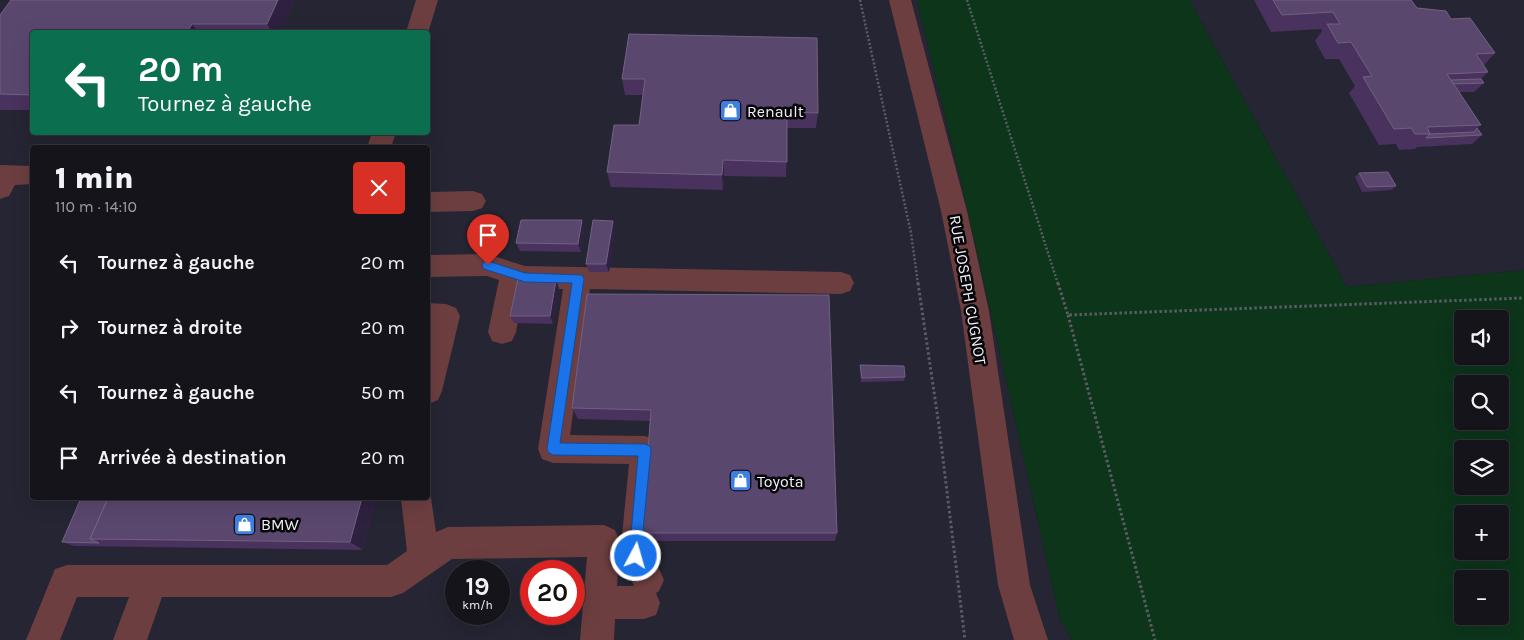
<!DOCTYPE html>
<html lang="fr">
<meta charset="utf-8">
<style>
:root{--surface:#14141a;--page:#212127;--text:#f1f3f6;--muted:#9d9ea2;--line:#333339}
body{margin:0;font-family:Karla,sans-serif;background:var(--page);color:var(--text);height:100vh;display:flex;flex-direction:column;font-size:19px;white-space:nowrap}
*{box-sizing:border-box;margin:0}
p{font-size:16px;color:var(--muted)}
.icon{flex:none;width:28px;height:28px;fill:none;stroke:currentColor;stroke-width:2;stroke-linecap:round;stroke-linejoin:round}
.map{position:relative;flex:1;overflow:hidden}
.panel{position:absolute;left:30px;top:145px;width:400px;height:355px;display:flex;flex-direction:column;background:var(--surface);border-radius:5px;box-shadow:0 5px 20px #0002,0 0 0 1px var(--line)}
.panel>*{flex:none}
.banner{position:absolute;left:30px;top:30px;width:400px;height:105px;border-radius:5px;box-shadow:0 5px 20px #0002,0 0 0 1px var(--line);background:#0b6e4f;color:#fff;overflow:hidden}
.fabs{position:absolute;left:1454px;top:310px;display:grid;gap:10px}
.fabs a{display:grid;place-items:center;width:55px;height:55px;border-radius:5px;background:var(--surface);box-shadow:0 5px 20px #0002,0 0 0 1px var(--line);font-size:25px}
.speed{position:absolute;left:445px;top:560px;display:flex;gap:10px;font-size:25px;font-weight:700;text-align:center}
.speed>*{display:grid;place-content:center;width:65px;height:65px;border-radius:50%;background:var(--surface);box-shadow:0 5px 20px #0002,0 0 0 1px var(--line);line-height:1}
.speed small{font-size:12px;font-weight:400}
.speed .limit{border:8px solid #d22;background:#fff;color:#111}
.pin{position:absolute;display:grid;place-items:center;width:42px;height:42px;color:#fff;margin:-51px -21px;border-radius:50% 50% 50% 0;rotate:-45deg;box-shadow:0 0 5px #0007}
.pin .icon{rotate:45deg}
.me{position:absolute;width:55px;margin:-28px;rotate:6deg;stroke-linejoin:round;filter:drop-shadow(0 0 4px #0008)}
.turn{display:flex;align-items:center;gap:18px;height:105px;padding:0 25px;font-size:22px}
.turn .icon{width:65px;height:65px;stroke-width:2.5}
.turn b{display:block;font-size:35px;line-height:42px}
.round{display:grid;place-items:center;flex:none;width:52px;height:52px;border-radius:5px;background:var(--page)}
.summary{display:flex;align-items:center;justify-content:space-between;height:85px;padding:0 25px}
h1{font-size:30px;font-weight:800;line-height:38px}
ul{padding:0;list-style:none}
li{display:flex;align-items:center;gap:15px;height:65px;padding:0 25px}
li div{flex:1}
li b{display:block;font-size:19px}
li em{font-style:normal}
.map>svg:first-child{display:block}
.built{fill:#252533;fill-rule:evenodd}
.green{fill:#0c351a;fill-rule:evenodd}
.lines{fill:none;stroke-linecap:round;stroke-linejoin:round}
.path-far1{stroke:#5b5c64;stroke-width:2.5;stroke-dasharray:2 2;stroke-linecap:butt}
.path{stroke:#5b5c64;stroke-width:3;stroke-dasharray:2.5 2.5;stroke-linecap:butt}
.minor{fill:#6c3e40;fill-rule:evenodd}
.wall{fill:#49325d}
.shaded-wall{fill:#2e203f}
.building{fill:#5a476e;stroke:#726183}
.route{fill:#1a73e8;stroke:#114b97}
.labels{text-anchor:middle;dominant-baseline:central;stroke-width:5;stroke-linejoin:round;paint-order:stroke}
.poi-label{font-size:16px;fill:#eff0f6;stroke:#060609;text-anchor:start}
.street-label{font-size:16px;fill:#eff0f6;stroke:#060609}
</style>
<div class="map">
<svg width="1524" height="640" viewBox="0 0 1524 640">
<rect width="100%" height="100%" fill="#1a1a23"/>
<path class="built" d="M0,0H917L963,190L1060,619L1072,640H0ZM32,32H428V132H32ZM32,148H428V498H32ZM456,571H499V614H456ZM531,571H574V614H531Z
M1189,0H1524V270L1347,287Z"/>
<path class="green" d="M917,0H1189L1347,287L1524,270V640H1072L1060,619L963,190ZM1462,319H1500V356H1462ZM1462,384H1500V421H1462ZM1462,449H1500V486H1462ZM1462,514H1500V551H1462ZM1462,579H1500V616H1462Z"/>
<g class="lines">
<path class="path-far1" d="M860,0L911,233L918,284
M967,0L1058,284"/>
<path class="path" d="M918,283L939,426L965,640
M1058,283L1068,315L1524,298
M1068,315L1155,640"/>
<path class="minor" d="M416,0H438L428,33L406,32Z
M889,0H911L967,211L989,311L1030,585L1048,640H1014L998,585L961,311L941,211Z
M372,132H396L391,148H367Z
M0,165L32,166V184L15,185L9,196L0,199Z
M473,191L482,194L486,201L482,208L473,211L428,212V192Z
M487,254L525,266L841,272L850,275L854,283L850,291L841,294L590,289L570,435L645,436L656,440L660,450L652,554L664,580L659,591L656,593L660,603L656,615L644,619H615L614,640H580L587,557L452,559L403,593L391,597H162L147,640H113L129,597H77L60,640H26L55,569L67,565H387L407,551L401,498H428V489L431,498L436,532L448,527L604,525L615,530L620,541L617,586H634L620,556L629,464L553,463L542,459L538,449L563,289L524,288L516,332L512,341L502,344L492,341L488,332L499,280L487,276L428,277V255Z
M428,303L446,304L456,308L460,316L442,391L438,400L428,404V335L430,327H428Z"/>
</g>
<path class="wall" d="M295,0L281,32H32V110H0V15Z
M1254,0H1411L1417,8L1451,19L1495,53L1484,65L1488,72L1481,79L1484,83L1474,92H1459L1481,125L1477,128L1482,135L1472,144L1417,147L1415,149L1399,150L1396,144L1379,145L1349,93L1355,86L1339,59H1325L1315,41L1322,31L1321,29L1271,32Z
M629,34L818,113L816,128H787L786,177L724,176L723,190L611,187L607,172L639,125L643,95H625L622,79Z
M1359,173L1396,186L1391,190L1362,192L1355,177Z
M582,220L584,229L581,252L520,251L516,243Z
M613,221L615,229L609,272H589L586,264Z
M559,288L553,324L514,323L510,316Z
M587,294L837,533L835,541H645L642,533L650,421L578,419L572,408Z
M860,365L905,377L904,381L861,382L860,369Z
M81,498H376L363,550L74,546L62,542Z"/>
<path class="shaded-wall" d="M278,0H295L281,32H272L267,24Z
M192,24L198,32H187Z
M723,160L724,176L723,190L722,175Z
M582,220L584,229L581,252L578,244Z
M613,221L615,229L609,272L606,264Z
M556,280L559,288L553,324L550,316Z
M362,498H376L363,550L350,542Z"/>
<path class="building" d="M11,0H278L267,24H192L187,32H32V95L0,94V15Z
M1273,0H1411L1417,8L1446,11L1451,19L1470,18L1495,53L1476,54L1488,72L1447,74L1481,125L1427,127L1430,134H1415L1411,128L1394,129L1363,77L1372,76L1351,42L1338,43L1327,24H1340L1333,12L1282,15Z
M197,31H271V32H196Z
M629,34L817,38L818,113L787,112V162L723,160L722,175L607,172L614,125H639L645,79H622Z
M1481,79L1484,83L1453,84L1451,80Z
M1477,128L1482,135L1426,138L1430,134L1474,132Z
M1388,172L1396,186L1367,187L1359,173Z
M521,220H582L578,244L516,243Z
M593,220L613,221L606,264H586Z
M518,279L556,280L550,316H510Z
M587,294L829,295L837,533H642L651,410L572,408Z
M860,365L904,366L905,377L862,378Z
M81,498H108L90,539L99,543L62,542Z
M108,498H362L350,542L90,539Z"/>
<path class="route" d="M488,261L525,273L582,275L584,279L560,443L645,444L650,446L651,450L640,561L636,563L631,561L629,556L638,456L553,455L549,453L547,449L572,283L525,282L484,269L482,265L484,262Z"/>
<defs>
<symbol id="shop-square" viewBox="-11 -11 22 22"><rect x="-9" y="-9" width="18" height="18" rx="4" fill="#3f7fe0" stroke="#060609"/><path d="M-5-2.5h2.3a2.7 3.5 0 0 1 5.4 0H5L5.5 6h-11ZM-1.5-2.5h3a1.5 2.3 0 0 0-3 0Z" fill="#fff"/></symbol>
</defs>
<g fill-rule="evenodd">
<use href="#shop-square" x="718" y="98" width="25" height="25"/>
<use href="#shop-square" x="728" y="468" width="25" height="25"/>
<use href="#shop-square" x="232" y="512" width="25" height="25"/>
</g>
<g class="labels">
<g class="poi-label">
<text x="747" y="111">Renault</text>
<text x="757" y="481">Toyota</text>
<text x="261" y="524">BMW</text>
</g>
<g class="street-label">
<text transform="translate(968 290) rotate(80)">RUE JOSEPH CUGNOT</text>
</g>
</g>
</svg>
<div class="fabs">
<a><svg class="icon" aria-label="sound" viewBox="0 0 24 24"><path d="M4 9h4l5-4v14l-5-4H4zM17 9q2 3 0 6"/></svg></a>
<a><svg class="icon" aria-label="search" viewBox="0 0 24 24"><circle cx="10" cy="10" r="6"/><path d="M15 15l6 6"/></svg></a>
<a><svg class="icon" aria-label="layers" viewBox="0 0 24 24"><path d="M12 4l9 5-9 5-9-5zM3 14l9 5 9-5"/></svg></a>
<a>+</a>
<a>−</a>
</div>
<div class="speed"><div>19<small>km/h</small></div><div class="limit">20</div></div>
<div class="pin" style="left:488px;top:265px;background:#d93025"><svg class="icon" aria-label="arrive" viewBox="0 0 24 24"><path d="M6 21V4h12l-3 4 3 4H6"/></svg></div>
<svg class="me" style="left:636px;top:556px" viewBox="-20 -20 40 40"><circle r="17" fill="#1a73e8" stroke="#fff" stroke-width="3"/><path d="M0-11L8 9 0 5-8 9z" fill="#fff"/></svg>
<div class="banner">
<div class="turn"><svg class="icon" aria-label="left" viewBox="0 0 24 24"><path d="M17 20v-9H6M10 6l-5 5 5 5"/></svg><div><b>20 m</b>Tournez à gauche</div></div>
</div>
<section class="panel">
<div class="summary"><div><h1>1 min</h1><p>110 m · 14:10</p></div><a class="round" style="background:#d93025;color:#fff"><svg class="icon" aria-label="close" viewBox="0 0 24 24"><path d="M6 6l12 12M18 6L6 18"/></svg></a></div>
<ul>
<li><svg class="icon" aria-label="left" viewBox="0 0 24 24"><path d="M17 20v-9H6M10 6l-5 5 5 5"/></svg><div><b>Tournez à gauche</b></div><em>20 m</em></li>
<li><svg class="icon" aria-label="right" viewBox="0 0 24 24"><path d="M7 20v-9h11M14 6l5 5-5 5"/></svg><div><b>Tournez à droite</b></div><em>20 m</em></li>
<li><svg class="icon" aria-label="left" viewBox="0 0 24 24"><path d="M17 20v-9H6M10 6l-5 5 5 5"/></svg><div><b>Tournez à gauche</b></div><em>50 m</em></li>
<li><svg class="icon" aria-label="arrive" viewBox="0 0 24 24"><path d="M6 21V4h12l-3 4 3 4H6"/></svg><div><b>Arrivée à destination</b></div><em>20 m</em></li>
</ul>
</section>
</div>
